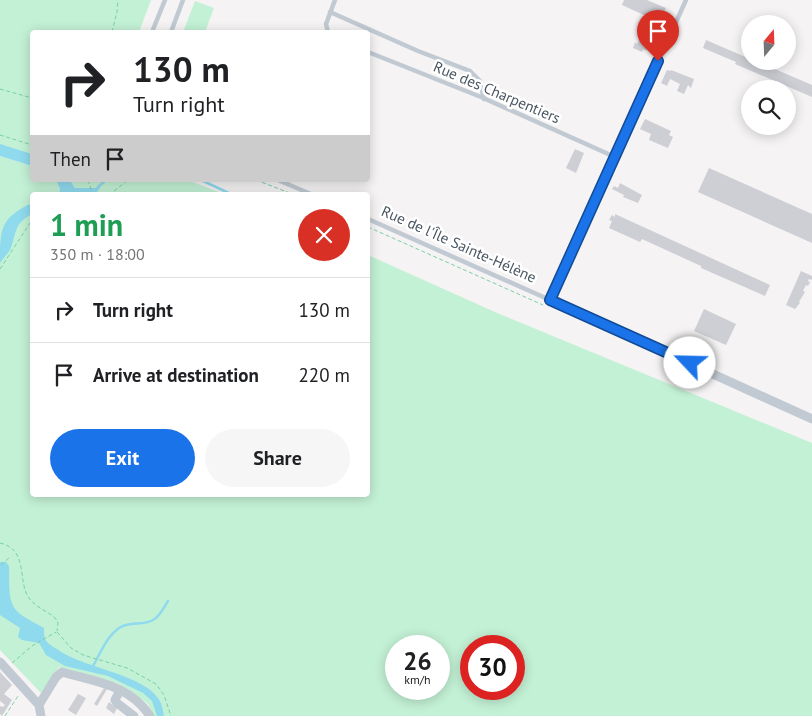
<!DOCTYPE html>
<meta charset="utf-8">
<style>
:root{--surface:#fff;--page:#f6f6f6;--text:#202124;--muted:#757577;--line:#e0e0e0;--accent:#1a73e8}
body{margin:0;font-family:"PT Sans",sans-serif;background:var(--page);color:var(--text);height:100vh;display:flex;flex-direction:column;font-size:19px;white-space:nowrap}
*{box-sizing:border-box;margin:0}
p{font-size:16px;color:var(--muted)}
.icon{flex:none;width:28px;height:28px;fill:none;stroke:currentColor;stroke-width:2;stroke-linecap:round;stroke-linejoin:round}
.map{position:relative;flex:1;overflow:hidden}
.side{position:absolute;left:30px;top:192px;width:340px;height:305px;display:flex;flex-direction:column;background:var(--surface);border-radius:5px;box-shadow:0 2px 12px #0003}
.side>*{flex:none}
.hud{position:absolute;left:30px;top:30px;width:340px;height:152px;border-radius:5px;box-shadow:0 2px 12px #0003;background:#fff;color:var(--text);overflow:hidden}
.needle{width:32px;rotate:19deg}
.buttons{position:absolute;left:741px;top:15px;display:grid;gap:10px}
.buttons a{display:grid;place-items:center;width:55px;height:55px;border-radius:50%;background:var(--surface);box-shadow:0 2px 12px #0003;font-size:25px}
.speed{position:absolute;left:385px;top:635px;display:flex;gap:10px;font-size:25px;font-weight:700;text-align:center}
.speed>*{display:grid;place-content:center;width:65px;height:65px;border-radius:50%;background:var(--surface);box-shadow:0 2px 12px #0003;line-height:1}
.speed small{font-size:12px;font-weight:400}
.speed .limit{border:8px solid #d22;background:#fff;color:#111}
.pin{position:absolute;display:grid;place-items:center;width:42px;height:42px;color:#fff;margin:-51px -21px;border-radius:50% 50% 50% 0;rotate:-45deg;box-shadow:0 0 5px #0007}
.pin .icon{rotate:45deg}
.me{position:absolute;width:55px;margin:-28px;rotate:294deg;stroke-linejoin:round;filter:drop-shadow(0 0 4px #0008)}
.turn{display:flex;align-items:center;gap:18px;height:105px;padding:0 20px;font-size:22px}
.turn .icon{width:65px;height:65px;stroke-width:2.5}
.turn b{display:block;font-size:35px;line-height:42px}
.then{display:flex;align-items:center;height:48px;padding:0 20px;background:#0003;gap:10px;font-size:19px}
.round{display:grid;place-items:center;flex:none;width:52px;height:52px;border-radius:26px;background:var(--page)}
.head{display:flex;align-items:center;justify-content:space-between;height:85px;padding:0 20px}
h1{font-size:30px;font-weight:700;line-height:38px;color:#1e9e55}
.cta{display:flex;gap:10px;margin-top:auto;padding:10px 20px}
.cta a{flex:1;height:58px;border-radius:30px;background:var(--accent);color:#fff;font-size:20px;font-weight:700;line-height:58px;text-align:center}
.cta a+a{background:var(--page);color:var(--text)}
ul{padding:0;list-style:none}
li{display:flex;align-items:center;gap:15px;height:65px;padding:0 20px;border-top:1px solid var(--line)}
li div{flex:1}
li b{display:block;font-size:19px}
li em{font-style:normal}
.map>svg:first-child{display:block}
.green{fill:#c3f1d5;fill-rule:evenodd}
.water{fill:#90daee}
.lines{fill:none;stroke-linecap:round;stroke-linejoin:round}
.stream{stroke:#90daee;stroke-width:2.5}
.building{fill:#cdcfd5}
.path{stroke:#7ad0a6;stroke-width:1;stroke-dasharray:4 2.5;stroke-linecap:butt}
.service{stroke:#c1cad2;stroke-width:4.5}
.minor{stroke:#c1cad2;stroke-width:9}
.route-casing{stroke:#114b97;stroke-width:12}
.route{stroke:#1a73e8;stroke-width:9}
.labels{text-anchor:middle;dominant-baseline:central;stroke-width:5;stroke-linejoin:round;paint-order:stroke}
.street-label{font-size:15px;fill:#4a5661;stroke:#fff}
</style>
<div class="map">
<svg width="812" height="716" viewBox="0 0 812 716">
<rect width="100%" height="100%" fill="#f5f3f3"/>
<path class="green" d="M0,0H151L139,32H32V157L0,148Z
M195,1L214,8L205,32H183Z
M0,156L32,166V180H56L60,189L59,195H32V495H368V255L497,313L812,443V716H154L148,704L119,684L59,667L42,694L0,650ZM396,646H439V689H396ZM471,646H514V689H471Z
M71,180H188L226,195H89L97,192L91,189L75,188Z"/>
<path class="water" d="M0,144L32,154V166L0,156Z
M56,180H70L75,188H100L97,192L89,195H59L60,189Z
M32,203V214C13,224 17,233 10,250C7,254 3,259 0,263C0,229 0,218 32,203Z
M0,562H6L9,566C10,580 6,603 19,613C26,619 36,623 44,628C44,631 44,637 45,639C47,643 53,647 57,649C81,668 146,674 160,701C162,705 163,711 164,716H157L152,701L143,693L108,676L65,666L46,655L39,643L22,640L18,637L20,628L0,615Z"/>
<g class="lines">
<path class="stream" d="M201,180L233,195
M96,189L106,180
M92,668C99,656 106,637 119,628C129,621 143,626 153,620C160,616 164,607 168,601"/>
</g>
<path class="building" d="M624,0H647L666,8L659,22L622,5Z
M643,32L652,37L646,51L643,49L642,52L633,48L635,42L637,44Z
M706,40L750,59V61H756L812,85V97L735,64L736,62L703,48Z
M667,70L671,71V70L694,79L691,88L688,85L684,94L677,91L680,84L670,79L667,86L661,83Z
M645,119L671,131L669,135L673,137L668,148L649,140L651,134L640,129Z
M575,149L584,153L576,173L566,168Z
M709,168L812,214V243L698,192Z
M620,183L642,195L638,203L623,197L624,195L612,189L614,186L618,188Z
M615,214L770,285L765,296L701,268V266L642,239L640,242L609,228L612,221L609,220L612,215L615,217Z
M801,271L812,276V280L809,279L808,281L810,282L808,286L806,285L803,291L805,292L799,302L800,303L795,309L786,305Z
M704,309L736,324L726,345L694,331Z
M0,672L12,685L4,694L12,700L2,716L0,714V706L3,707L5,705L0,701Z
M104,688L107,689L97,706L94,704Z
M78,694L86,698L76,715L68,710Z
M109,702L117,708L114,714L106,708Z"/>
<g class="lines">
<path class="path" d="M112,32L117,12L118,0
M0,89L32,98
M0,135L32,145
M88,180L93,195
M256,180L295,195
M109,195L128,180
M368,227L543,305
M0,269L32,220
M0,543C29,549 17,582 29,598C36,608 48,611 56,619L58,623L57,631
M1,565L10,557
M57,632L71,648L83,655L127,668L156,684L164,695L171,716
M12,663L32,646L56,632
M5,716L18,696"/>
<path class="service" d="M330,12L418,51L470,71L480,81L484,99
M152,32L165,0
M171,32L183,0
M328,32L326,24L335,0
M368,52L481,97L615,157
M278,180L313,195
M368,219L550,300L686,0"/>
<path class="minor" d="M550,300L812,419
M0,662L39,705L41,716
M120,690L115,700L117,703L134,716
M39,705L56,677L62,672C96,682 130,685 150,716"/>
</g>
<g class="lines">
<defs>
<path id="route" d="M658,61L550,300L690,363"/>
</defs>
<use href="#route" class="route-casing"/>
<use href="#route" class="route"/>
</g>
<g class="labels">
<g class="street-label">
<text transform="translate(497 92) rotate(23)">Rue des Charpentiers</text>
<text transform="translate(459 244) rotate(24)">Rue de l'Île Sainte-Hélène</text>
</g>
</g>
</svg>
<div class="buttons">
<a><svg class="needle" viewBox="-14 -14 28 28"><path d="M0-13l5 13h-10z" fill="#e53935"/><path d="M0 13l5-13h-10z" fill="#757577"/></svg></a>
<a><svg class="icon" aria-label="search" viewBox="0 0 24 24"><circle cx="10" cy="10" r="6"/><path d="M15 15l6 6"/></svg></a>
</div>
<div class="speed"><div>26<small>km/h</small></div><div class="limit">30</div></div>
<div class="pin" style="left:658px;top:61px;background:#d93025"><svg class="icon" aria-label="arrive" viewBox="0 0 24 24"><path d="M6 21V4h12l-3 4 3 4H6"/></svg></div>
<svg class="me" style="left:690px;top:363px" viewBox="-20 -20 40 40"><circle r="19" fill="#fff"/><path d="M0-13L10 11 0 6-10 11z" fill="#1a73e8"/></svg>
<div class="hud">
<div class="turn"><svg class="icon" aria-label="right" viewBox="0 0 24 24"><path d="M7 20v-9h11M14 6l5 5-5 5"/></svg><div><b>130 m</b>Turn right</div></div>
<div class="then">Then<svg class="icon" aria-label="arrive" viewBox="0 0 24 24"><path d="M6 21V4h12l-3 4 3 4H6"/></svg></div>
</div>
<section class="side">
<div class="head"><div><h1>1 min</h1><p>350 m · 18:00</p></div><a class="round" style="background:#d93025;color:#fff"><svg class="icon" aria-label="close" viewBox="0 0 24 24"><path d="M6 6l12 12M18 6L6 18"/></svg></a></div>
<ul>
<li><svg class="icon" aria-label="right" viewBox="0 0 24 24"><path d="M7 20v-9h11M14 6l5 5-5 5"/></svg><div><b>Turn right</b></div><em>130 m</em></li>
<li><svg class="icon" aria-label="arrive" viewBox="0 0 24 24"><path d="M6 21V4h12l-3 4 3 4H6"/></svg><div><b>Arrive at destination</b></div><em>220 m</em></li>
</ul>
<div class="cta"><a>Exit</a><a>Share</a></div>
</section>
</div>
